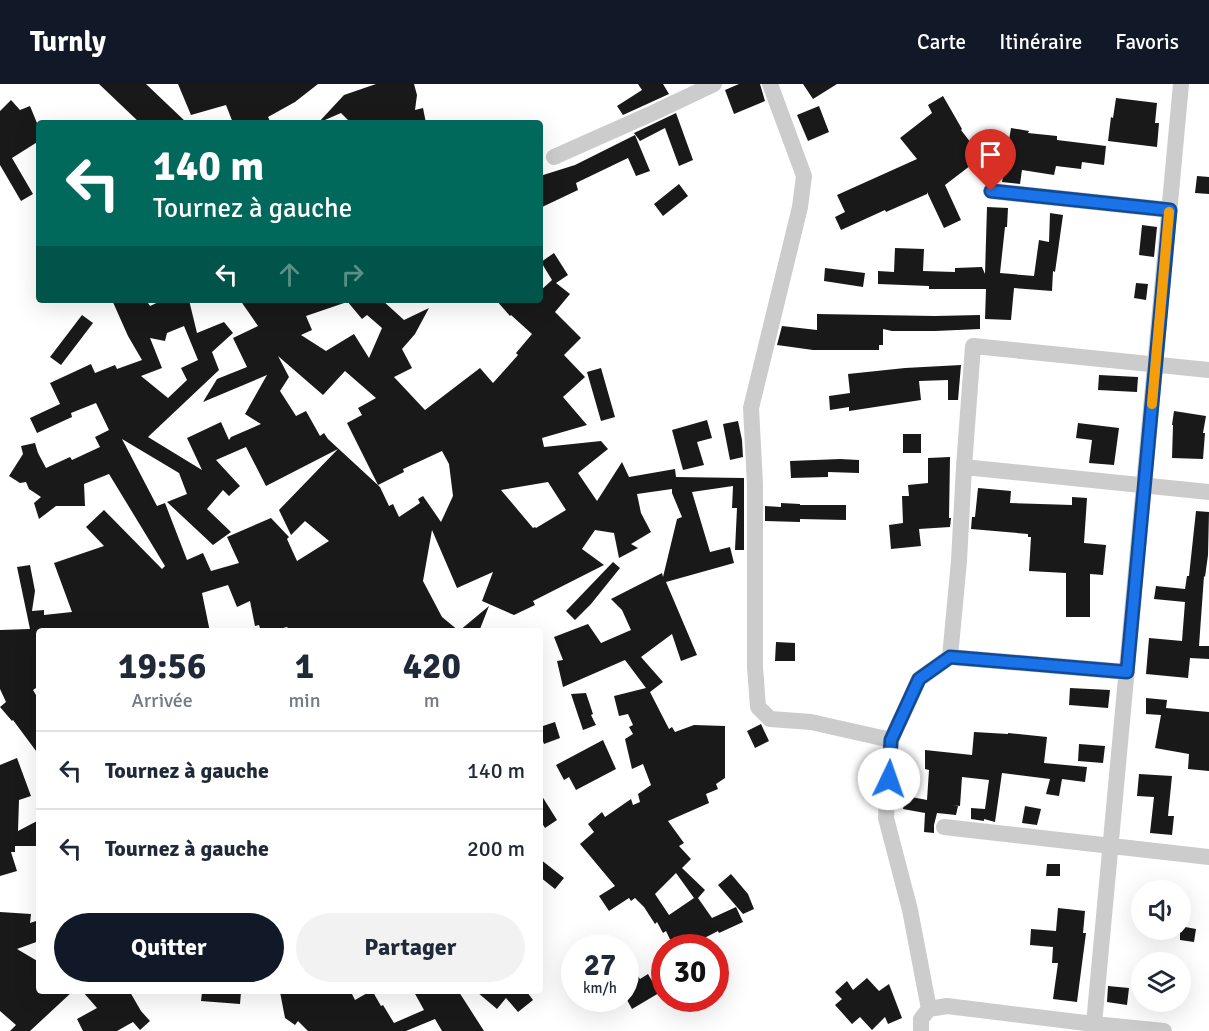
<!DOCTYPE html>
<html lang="fr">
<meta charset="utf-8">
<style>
:root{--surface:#fff;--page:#f2f2f3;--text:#1f2937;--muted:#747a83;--line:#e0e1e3;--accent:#111827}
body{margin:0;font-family:Signika,sans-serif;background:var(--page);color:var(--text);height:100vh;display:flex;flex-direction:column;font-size:22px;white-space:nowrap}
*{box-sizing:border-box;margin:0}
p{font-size:20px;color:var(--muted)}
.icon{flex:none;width:33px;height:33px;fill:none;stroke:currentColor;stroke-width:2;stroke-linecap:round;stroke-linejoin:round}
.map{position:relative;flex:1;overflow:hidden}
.sheet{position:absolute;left:36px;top:544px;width:507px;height:366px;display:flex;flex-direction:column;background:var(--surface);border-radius:6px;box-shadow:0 6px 24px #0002}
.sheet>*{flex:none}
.hud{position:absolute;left:36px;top:36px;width:507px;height:183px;border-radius:6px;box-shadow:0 6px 24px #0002;background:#00695c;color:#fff;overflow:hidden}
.tools{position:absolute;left:1131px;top:796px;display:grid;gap:12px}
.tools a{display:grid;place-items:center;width:60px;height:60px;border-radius:50%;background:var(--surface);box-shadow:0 6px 24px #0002;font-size:30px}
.speed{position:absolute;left:561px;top:850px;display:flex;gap:12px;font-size:30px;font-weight:700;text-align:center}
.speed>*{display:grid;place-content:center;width:78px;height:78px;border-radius:50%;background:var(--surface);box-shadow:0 6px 24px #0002;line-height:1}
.speed small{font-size:15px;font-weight:400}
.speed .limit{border:9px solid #d22;background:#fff;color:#111}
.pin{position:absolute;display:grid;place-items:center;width:51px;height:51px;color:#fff;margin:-62px -26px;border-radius:50% 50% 50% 0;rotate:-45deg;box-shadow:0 0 6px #0007}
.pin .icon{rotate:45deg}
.me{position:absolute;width:66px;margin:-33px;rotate:3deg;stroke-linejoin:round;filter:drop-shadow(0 0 4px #0008)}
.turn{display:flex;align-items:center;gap:21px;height:126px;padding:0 18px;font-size:27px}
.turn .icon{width:78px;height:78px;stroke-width:2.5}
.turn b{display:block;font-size:42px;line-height:51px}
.lanes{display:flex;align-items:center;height:57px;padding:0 18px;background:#0003;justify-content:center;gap:30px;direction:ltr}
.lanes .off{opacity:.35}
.eta{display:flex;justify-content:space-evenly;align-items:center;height:102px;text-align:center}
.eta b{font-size:36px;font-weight:700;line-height:42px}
.action{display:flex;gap:12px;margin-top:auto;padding:12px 18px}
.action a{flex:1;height:69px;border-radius:36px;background:var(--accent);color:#fff;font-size:24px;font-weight:700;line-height:69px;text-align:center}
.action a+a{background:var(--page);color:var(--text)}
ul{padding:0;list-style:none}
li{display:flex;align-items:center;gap:18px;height:78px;padding:0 18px;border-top:2px solid var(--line)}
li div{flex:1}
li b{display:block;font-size:22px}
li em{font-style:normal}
header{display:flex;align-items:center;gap:36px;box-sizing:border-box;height:84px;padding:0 30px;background:var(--accent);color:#fff}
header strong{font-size:28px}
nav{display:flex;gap:33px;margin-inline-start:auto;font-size:21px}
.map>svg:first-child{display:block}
.building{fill:#191919;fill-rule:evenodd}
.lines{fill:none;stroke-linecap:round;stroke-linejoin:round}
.street{stroke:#ccc;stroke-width:16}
.route-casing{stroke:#114b97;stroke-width:15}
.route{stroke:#1a73e8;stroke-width:10}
.slow{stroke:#f59e0b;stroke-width:10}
</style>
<header>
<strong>Turnly</strong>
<nav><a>Carte</a><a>Itinéraire</a><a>Favoris</a></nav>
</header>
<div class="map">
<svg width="1209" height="947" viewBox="0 0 1209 947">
<rect width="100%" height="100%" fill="#fff"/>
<path class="building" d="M99,0H146L187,39H140Z
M178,0H318L295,18L268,33L271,39H233L226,21L191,31Z
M376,0H414L417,11L415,26L423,24L426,39H351L341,29L318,39L344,11Z
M638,0H663L669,10L623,31L617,22L642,6Z
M739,0H760L765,17L734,30L725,6Z
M803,0H837L813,15Z
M943,12L962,45L961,46L971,59L969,61L979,75L945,101L961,136L944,144L927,108V110L886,128L885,126L841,146L835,133L845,128L837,111L917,75L900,54L932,29L928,21Z
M1116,14L1157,19L1155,39H1159L1157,63L1108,57L1111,33L1113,34Z
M11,16L20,26L30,22L39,44V57L12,74L33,110L21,117L0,81V27Z
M819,22L829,48L808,57L797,31Z
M676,29L693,76L679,82L665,44L640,57L634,49Z
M1011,44L1029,47L1028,49L1057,52V56L1106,62L1104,81L1082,78L1081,85L1056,82L1054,91L1022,86L1020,100L1002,98Z
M635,51L650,87L636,92L628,74L576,99L578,106L540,124V92L575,81Z
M1197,92L1209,93V110L1195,109Z
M679,100L688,112L663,132L654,120Z
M987,123L1008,124L1007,143H1005L1000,189L1034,192L1039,156L1049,158L1050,129L1063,131L1055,188L1053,187L1052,207L1014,204L1011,236L985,235L986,205H929V202L878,200V187L894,188L895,164L924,165L923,187L955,188V184L982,183L985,190Z
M1142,141L1157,143L1154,173L1139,171Z
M554,169L568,191L556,199L570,210L555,228L581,254L564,271L585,293L563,313L587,341L542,354L544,363L601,357L608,365L578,389L597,417L622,378L629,393L675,385L676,393L744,394V466H735L737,424H732L733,402L692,408L710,468L730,463L734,479L666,498L697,571L681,577L672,550L641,573L663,598L650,608L669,645L672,643L675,648L694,641L725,642V694L716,700L718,705L706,710L709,719L668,737L684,759L679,762L691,775L682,784L705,806L698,814L712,834L736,823L743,838L719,849L718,847L685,864H674L666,847L663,849L657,838L655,840L644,823L635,814L631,817L629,814L609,827L599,812L615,802L580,760L594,748L588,740L602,728L605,733L631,715L633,721L640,718L638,710L651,701L643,680L632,685L625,655L633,650L629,643L633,641L628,630L619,632L614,612L646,604L625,576L563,603L557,577L563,576L554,553L588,540L601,559L631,546L622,526L611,515L662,489L663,493L677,435L682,433L672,409V405L637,410L641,429L651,448L631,460L638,464L619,474L614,449L595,446L582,465L604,481L533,517L535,521L514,531L482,517L493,488L457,504L432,446L423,497L442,533L459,547L489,522L480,545L477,548H291L287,543L268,548H261L259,541L255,542L250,517L237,523L228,501L202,509L210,548H39V602L33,606L39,616V671L13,636L12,637L0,623L6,618L0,605V546L30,545L17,483L30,481L35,507L32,527L44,526V531L72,528L54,479L104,462L86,443L104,426L162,485L165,482L109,390L84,400L85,422H56L39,435L34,419L41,413L29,405L26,398L20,399L9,392L23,370L21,362L35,359L38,369L46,384L70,373L72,376L100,363L95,353L109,346L96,319L71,329L72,333L37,349L30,334L60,320L50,299L91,280L95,289L115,281L117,285L142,276L128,252L112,216H146L150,222L163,216L164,219L175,216H189L197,249L224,238L233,249L212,268L219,286L148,353L202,386L187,354L221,338L229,356L231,353L261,340L245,330L267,291L203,318L217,295L247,283L233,254L258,242L240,216H382L404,236L429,224L415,250L402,265L412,284L394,293L425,326L480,284L493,299L518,271L516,269L532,250L511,231L510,232L496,216H540V207L552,196L541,178ZM347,217L362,235L367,231L382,244L369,274L354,250L326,267L301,251L312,246L306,232L347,218ZM184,242L198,276L181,284L187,296L168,314L141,292L162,284L150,254L165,257L167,249ZM278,272L323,311L345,287L376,314L358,324L362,331L347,339L378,401L404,388L403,385L442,367L449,380L453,412L441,438L423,412L418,415L420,419L399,433L393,420L389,422L380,403L328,355L324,349L320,352L306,327L296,332L280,307L289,293ZM122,355L179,389L187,410L167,418L213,461L231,448L207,425L223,406L229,412L240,402L216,376L246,363L266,402L338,365L279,426L291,451L305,437L329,457L297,477L287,455L289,453L271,434L227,453L239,479L211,487L203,469L187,476L165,419L157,422ZM548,398L566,426L536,444L535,443L533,444L501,406ZM676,789L694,814L669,831L655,810Z
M825,184L865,189L863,203L824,197Z
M1136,199L1148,200L1146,216L1134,214Z
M817,230L935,232L980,231V245L935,247H892L883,245V261H879V266H813L777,261L782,242L817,246Z
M82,231L93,239L61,281L50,273Z
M961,281L958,316H948V296L919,297L921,316L849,327V323L830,326L829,312L850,309L848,290L905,284Z
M601,284L615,333L601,337L587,288Z
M1099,291L1138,293L1137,308L1098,306Z
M1174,327L1206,332L1203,349H1205L1203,375L1172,374L1173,341H1172Z
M707,336L712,354L697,358L704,381L683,386L672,346Z
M738,337L742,356L743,373L730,376L723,340Z
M1078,339L1119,344L1114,381L1089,379L1092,356L1076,354Z
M903,350H921V369H903Z
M950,373L949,434H951L950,443L919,445L921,462L891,465L889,441L903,439L902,412H909L908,401L928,399V374Z
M840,375L859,376V389L828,388V393L791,394L790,377Z
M978,404L1011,407L1010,419L1072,421V413L1087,414L1084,459L1106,461L1103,491L1090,490V533H1066V489L1029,487L1031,453H1028V450L971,445L972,433H975Z
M781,419L800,420V421H846V436L800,435V438L765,437V422L781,423Z
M1196,427L1209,428L1208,471L1205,493L1204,492L1199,562H1209V575L1190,574L1188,594L1146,590L1149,554L1182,557L1185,518L1154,515L1156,502L1185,505L1187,492H1189Z
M613,478L620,484L591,520L575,536L566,527Z
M776,558L795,559V577H775Z
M1070,604L1110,606L1108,624L1069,621Z
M586,609L593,630L591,631L596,641L583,646L571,610Z
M1146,614L1167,616L1166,624L1209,628V687L1188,685L1189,670L1155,664L1161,631L1146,630Z
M555,638L560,654L544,660L540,649V643Z
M761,640L769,657L755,664L747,647Z
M974,648L1008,650V649L1047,653L1044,679L1087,683L1085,698L1062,695L1059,712L1046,710L1050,695L1002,689L995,738L984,735V737L971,735V724L985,725L989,696L962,693L960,722L952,721L958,722L956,731L937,729L934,741V749L924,748L925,729L903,725L906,712L927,716L929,686L925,685V666L972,671Z
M603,656L616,685L576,706L569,693L564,696L556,681Z
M1079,660L1105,662L1103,679L1078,677Z
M17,674L31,712L19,716L18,747L39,736V762H15V768H11L17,787L0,792V681Z
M1139,690L1172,692L1168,732H1174L1172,751L1150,749L1154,713L1137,712Z
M540,709L557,736L545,744L540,736Z
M1025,722L1041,725L1037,741L1022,739Z
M540,775L564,794L555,805L540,793Z
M1047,780H1060V792H1046Z
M731,790L748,810L754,825L743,830L718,801Z
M1058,824L1085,827L1083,849H1086L1077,918L1053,915L1058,879H1052L1053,863L1030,861L1031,845L1056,847Z
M0,828L31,830L30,839L39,836V857L17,865L39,878V908H72L30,947H10L16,941L0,927Z
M1180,842L1196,845L1194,858L1180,856Z
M648,890L659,909L632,925L626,914V900L638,892L640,895Z
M867,894L879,907L889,900L902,934L888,940L885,933L872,946L860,933L852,940L844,931L835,921L842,915L835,908L847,897L853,906Z
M1108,902L1129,904L1127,921L1107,918Z
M83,908H130L141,927L150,937L140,946L133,938L117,947H83L77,935L97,924Z
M202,908H241L240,920L201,917Z
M280,908H351L355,916L369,908H373L381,922L383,921L394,939L424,926L414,908H459L484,947H442L435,935L406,947H308L298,937L295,941L285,934Z
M477,908H527L533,916L518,928L506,914L497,925Z"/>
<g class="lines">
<path class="street" d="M770,0L804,92L800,123L751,324L755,401V583L758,623L770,635L811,638L891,656
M554,73L655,28L714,0
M991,107L1170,126
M964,383L1209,408
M950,573L1127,588
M944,743L1209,773
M929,925L910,826L886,734L891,656L919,595L950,573L959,477L964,383L973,262L1209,286
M1094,940L1181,0
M921,947V935L929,925L947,922L1094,940L1164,947"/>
</g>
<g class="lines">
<defs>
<path id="route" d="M889,695L891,656L919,595L950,573L1127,588L1170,126L991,107"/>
</defs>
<use href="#route" class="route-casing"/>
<use href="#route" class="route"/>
<path class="slow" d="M1152,320L1169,128"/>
</g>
</svg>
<div class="tools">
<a><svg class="icon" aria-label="sound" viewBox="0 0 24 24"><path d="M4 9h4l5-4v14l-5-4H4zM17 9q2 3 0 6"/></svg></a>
<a><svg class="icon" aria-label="layers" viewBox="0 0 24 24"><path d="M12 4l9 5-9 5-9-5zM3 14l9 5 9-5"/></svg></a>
</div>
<div class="speed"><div>27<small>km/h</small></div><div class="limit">30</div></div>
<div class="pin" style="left:991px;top:107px;background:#d93025"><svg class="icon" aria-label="arrive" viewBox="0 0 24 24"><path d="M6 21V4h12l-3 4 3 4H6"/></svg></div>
<svg class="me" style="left:889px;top:695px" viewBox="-20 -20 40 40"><circle r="19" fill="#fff"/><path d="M0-13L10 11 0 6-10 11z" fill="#1a73e8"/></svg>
<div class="hud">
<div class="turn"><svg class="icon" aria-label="left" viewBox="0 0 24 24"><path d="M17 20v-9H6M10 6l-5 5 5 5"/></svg><div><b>140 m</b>Tournez à gauche</div></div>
<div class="lanes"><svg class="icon" aria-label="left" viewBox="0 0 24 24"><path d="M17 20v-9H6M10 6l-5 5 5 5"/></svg><svg class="icon off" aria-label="ahead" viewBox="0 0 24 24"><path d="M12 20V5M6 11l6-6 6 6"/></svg><svg class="icon off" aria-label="right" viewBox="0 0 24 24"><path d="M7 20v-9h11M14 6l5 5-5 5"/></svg></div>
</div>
<section class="sheet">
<div class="eta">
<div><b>19:56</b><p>Arrivée</p></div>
<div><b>1</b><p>min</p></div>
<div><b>420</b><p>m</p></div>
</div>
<ul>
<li><svg class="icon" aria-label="left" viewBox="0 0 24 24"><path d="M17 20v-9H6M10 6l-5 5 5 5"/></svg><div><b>Tournez à gauche</b></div><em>140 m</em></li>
<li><svg class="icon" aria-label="left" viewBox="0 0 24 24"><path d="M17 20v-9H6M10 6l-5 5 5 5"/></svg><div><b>Tournez à gauche</b></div><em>200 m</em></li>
</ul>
<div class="action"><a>Quitter</a><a>Partager</a></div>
</section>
</div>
